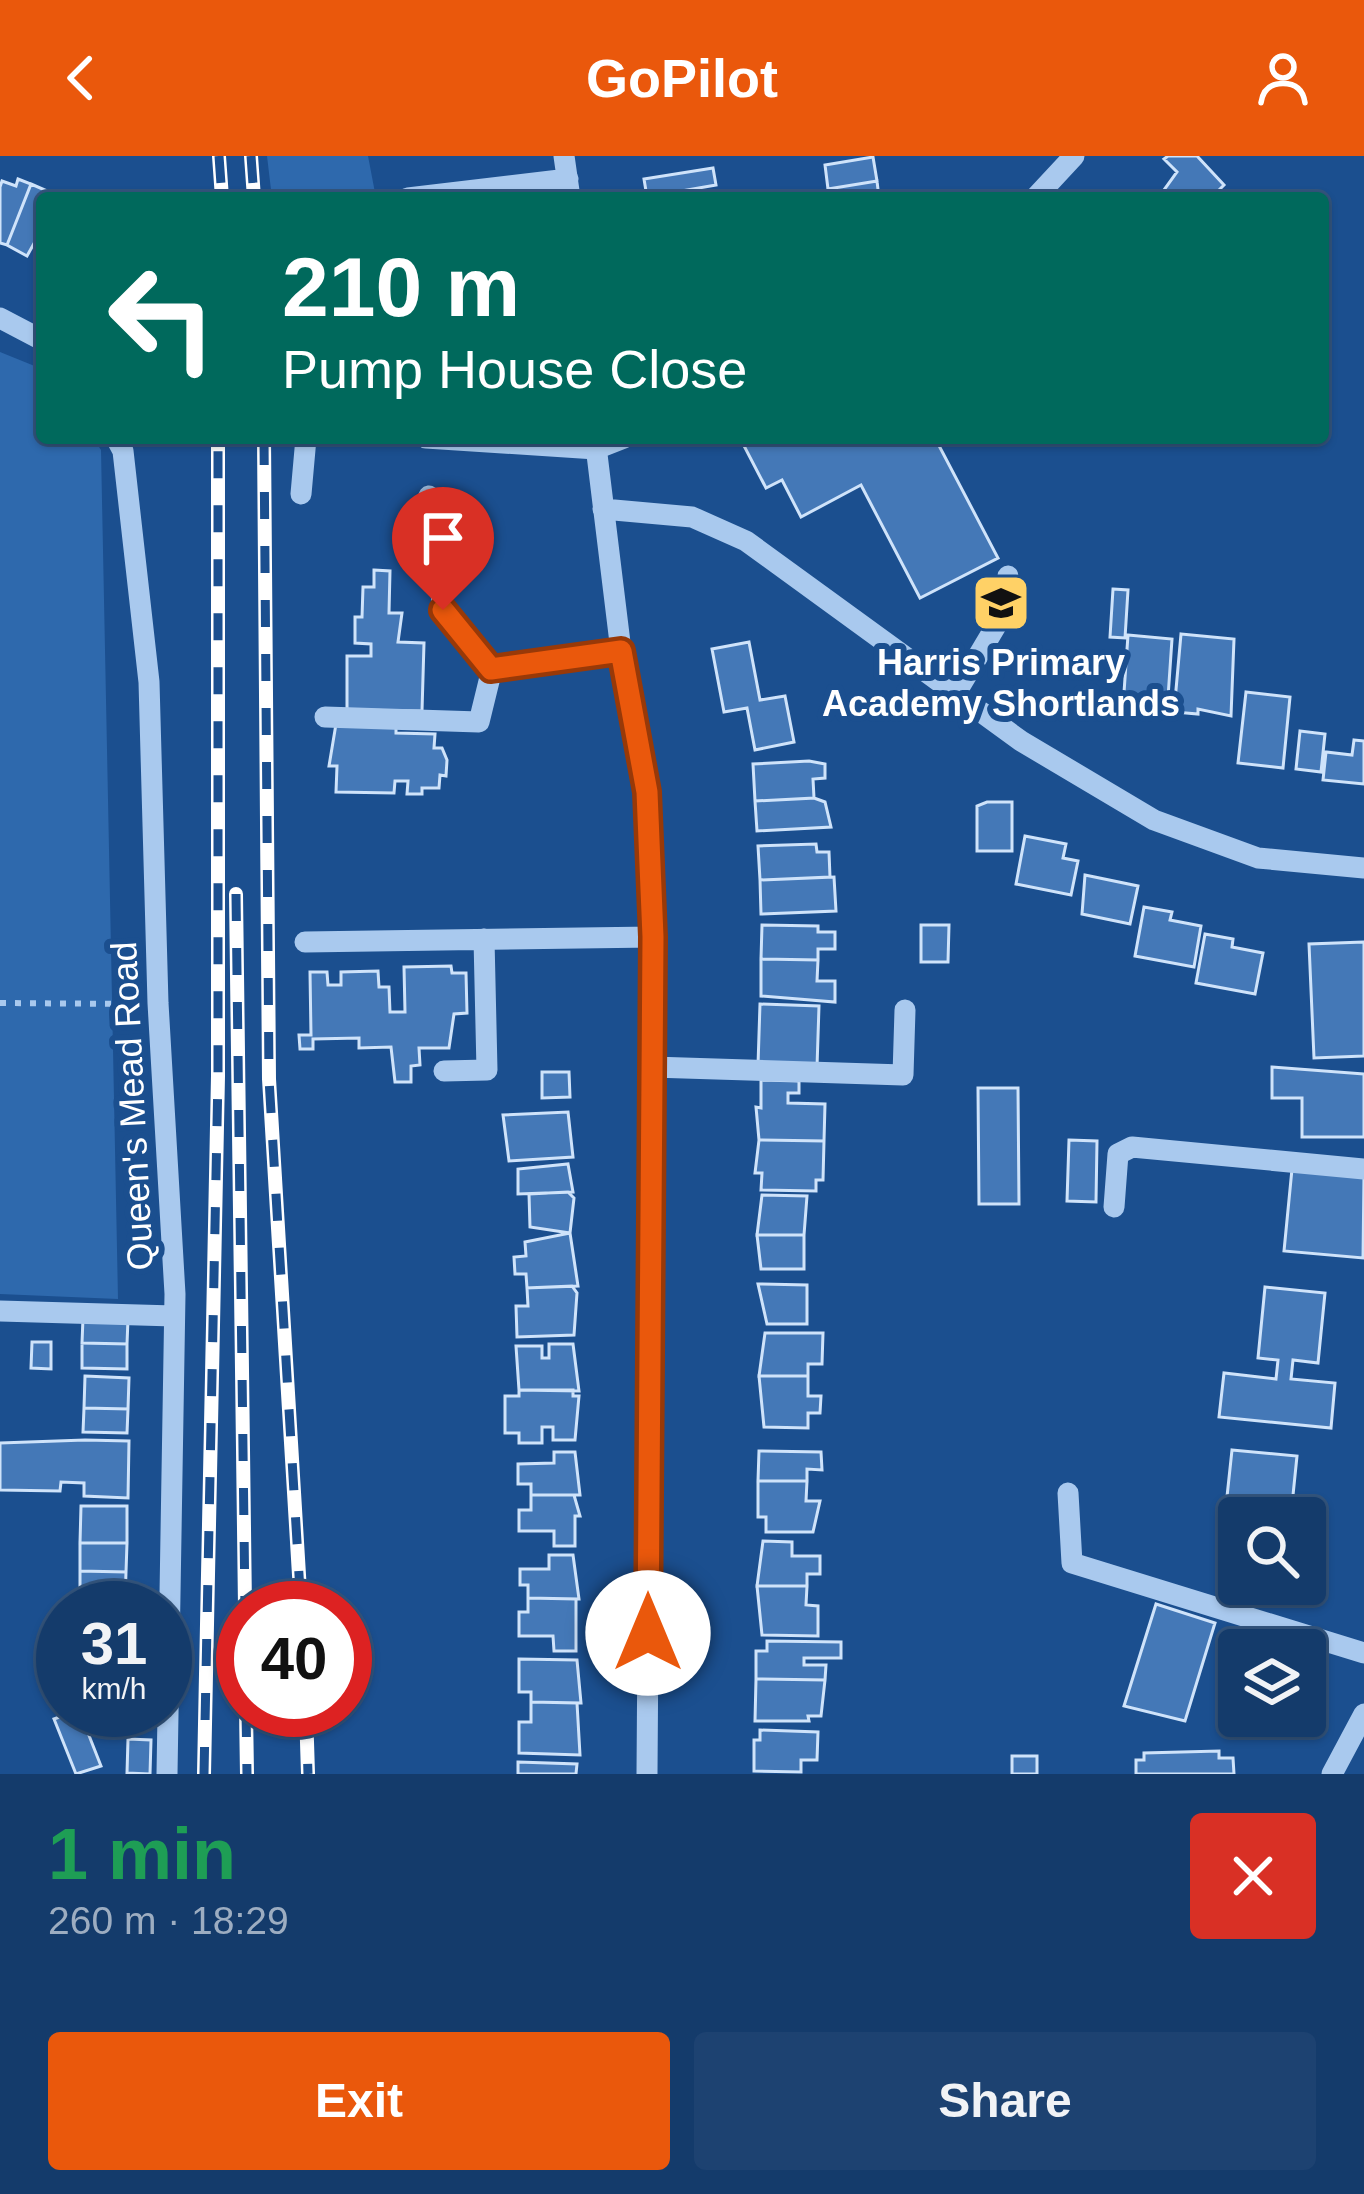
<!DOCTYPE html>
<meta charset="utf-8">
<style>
:root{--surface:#143b6b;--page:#1d4271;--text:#f1f3f6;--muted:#9dadc1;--line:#33557e;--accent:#ea580c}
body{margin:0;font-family:Helvetica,sans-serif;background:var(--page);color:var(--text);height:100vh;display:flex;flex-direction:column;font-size:45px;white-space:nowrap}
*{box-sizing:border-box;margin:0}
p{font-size:39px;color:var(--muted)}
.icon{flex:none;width:66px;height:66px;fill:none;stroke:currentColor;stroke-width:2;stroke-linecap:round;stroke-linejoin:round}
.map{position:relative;height:1618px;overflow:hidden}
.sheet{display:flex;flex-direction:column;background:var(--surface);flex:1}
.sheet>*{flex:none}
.banner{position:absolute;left:36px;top:36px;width:1293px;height:252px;border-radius:12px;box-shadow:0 3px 9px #0004,0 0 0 3px var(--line);background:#00695c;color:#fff;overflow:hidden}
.controls{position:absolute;left:1218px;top:1341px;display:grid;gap:24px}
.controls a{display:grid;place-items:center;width:108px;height:108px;border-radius:12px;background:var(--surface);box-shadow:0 3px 9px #0004,0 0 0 3px var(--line);font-size:60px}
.speed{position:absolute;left:36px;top:1425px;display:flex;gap:24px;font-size:60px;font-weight:700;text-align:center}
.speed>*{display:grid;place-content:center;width:156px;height:156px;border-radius:50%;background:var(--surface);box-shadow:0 3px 9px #0004,0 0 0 3px var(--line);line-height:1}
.speed small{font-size:30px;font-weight:400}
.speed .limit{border:18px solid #d22;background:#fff;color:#111}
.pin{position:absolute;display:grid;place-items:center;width:102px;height:102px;color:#fff;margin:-123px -51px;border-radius:50% 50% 50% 0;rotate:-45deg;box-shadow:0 0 12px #0007}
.pin .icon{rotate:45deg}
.me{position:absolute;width:132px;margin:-66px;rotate:0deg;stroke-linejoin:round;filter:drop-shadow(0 0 9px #0008)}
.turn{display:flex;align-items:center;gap:42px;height:252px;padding:0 48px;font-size:54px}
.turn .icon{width:156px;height:156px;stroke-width:2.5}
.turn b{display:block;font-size:84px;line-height:102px}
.round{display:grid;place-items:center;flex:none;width:126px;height:126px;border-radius:12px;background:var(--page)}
.overview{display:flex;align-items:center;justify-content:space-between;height:204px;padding:0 48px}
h1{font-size:72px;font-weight:700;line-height:90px;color:#1e9e55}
.button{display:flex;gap:24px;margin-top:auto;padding:24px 48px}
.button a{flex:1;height:138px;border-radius:12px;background:var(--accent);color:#fff;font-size:48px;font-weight:700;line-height:138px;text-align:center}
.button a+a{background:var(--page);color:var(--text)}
header{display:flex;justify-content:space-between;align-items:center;height:156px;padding:0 48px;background:var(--accent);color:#fff;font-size:54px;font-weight:700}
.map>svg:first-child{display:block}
.green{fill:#2e69ad}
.building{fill:#4478b7;stroke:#cfe3fa;stroke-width:3}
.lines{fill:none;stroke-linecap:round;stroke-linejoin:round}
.path{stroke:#a9c9ee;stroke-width:6;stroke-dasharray:6 9;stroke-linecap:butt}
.minor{stroke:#a9c9ee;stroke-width:21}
.rail-casing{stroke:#fff;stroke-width:14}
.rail{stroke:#1b4f8f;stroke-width:9;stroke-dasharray:27;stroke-linecap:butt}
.route-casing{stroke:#983908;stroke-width:30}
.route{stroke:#ea580c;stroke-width:21}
.labels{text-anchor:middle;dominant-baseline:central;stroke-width:12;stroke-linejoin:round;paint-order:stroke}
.poi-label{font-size:36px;font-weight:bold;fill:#fff;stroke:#1b4f8f}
.street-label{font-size:36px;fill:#fff;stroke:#1b4f8f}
</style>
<header><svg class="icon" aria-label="back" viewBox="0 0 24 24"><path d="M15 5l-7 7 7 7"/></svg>GoPilot<svg class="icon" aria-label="person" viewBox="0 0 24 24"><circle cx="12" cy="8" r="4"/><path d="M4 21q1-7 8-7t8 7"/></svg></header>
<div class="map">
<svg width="1364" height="1618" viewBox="0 0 1364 1618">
<rect width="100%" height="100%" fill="#1b4f8f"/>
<path class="green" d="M267,0H368L376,42H272Z
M0,196L42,213V282H93L101,294L118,1143L0,1138Z"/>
<path class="building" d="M1168,0H1197L1224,29L1211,42H1165L1161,38L1177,16L1164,3Z
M873,1L877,25L828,33L825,9Z
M713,12L716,29L647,41L644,23Z
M18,23L31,28L7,89L0,87V31L2,25L16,30Z
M877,25L879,42H830L828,33Z
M31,28L52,37L42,42V73L27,100L7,89Z
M750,282H935L998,402L920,442L861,329L801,361L782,324L766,332L742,286Z
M374,414L390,415L389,457H402L398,486L424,487L422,555L347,554V500H371V488L355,487V461H362L363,431H374Z
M1113,433L1128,434L1125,482L1110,481Z
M1181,478L1234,483L1231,560L1198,553V558L1174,556Z
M1128,479L1172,483L1167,556L1123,551Z
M749,486L760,544L785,540L794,586L755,594L747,552L724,556L712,493Z
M1246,536L1290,541L1283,612L1238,607Z
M336,568L396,569V577L435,578L434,592H442L447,604L446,620L440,619L439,632H422V638H407L408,625H395L394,637L336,636L337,610H329Z
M1300,575L1325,578L1321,616L1296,613Z
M1354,584L1364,585V628L1323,624L1326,596L1352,599Z
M809,605L825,608V622L813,623L814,642L755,645L753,608Z
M814,642L825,646L831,671L757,675L755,645Z
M987,646H1012V695H977V650Z
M1025,680L1066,688L1063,702L1078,705L1071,739L1016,728Z
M816,688L817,696H829L830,721L760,724L758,690Z
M1085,719L1138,730L1130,768L1082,758Z
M834,721L836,755L761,758L760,724Z
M1144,751L1172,756L1170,764L1201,770L1194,811L1135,800Z
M762,769L818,770V776H835V793H818V804L761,803Z
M921,769H949L948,806H921Z
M1205,778L1233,783L1232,791L1263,797L1255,838L1196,827Z
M1364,786V900L1314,902L1309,788Z
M761,803L818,804L817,825H835V846L761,840Z
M451,810L452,817H466L467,857L454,858L449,892H419L420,909L411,910V926H395L391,891L359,892V882L313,883V893H300L299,879H311L310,816H327L328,829H341V816L378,815L379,831H389L390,856H405L404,811Z
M760,848L819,850L817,911L758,909Z
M1272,911L1364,918V981H1302V942H1272Z
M542,916H569L570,941L542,942Z
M761,924L799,925V937H788V947L825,948L824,985L759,984L756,951L761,952Z
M978,932H1018L1019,1048H979Z
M568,956L573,1001L509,1005L503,959Z
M759,984L824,985L823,1024H816V1035L761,1034L762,1017H755Z
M1069,984L1097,985L1096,1046L1067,1045Z
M568,1008L573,1036L518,1038V1013Z
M1292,1013L1364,1020L1363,1102L1284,1095Z
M568,1036L574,1042L570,1077L530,1071L529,1038Z
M762,1039L807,1040L804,1079H757Z
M570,1077L578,1130L527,1132L526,1118H515L514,1101L526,1100L525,1086Z
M757,1079H804V1113H761Z
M758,1128L807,1129V1168H767Z
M572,1130L577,1137L574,1179L517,1181L516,1150H528L527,1132Z
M1265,1131L1325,1137L1318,1207L1293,1204L1291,1223L1335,1227L1331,1272L1219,1261L1224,1217L1276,1223L1278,1204L1258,1202Z
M83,1162L128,1163L127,1188L82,1187Z
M765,1177H823L822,1208H808V1220H759Z
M32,1186H51V1213L31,1212Z
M82,1187L127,1188V1213L82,1212Z
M549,1188H573L579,1235L519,1234L516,1190H542V1202H549Z
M85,1220L129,1222L128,1253L84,1252Z
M759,1220H808V1240H821L820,1257H808V1272L764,1271Z
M519,1234H573V1240H579L575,1284H553V1271H542V1287H519V1277H505V1240H519Z
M84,1252L128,1253L127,1277L83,1276Z
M85,1284L129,1285L128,1342L84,1340V1327L61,1326L60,1335L0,1334V1287Z
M1232,1294L1297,1300L1292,1349H1284V1355L1326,1359L1318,1434L1254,1428H1305V1362H1246L1247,1352L1226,1350Z
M759,1295L821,1296L822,1314L807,1313V1325H758Z
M554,1296H575L580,1339H531V1328H518V1308L554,1307Z
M758,1325H807L806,1345H820L813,1376H766V1361H758Z
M531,1339H574L580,1360H575V1390H554V1375H519V1354H531Z
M81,1350H127V1387H80Z
M763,1385L792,1386V1400H820V1418H807V1430H757Z
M80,1387H127L126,1416L80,1415Z
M549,1399H573L579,1443L528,1442V1429H520V1413H549Z
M80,1415L126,1416L125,1447L80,1446Z
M757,1430H807L806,1449L818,1450V1480L762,1479Z
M528,1442L576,1443V1495H554L553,1480H519V1456H528Z
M1156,1448L1215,1467L1185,1565L1124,1550Z
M767,1485L841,1486V1502H804V1509H826L825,1524L756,1523V1495H767Z
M519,1503L577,1504L581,1547L531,1546V1536H519Z
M756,1523L825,1524L821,1560H808L809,1565H755Z
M531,1546L577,1547L580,1599L519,1597V1566H531Z
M79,1554L101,1610L76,1618L54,1563Z
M760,1574L818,1576L817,1604H801V1616L754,1615V1584H760Z
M128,1583L151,1584L150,1618L127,1617Z
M1219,1595V1602H1233L1234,1618H1136V1604H1144V1597Z
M1012,1600H1037V1618H1012Z
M518,1606L577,1608L576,1618H518Z"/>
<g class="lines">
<path class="path" d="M0,847L134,848"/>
<path class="minor" d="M564,0L570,42
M408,42L568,23
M1035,42L1074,0
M0,162L42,184
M116,282L123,295L149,526L158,847L175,1138L167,1618
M426,282L596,293L624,282
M595,282L621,495L647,636L653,781L647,1618
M301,338L306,282
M429,340L443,454L492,513L621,495
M603,353L692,361L746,385L1021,585L1154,664L1258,702L1364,712
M956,537L1006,453L1008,420
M325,561L479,566L492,513
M305,786L653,781
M652,911L903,919L905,854
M444,915L487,914L484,783
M1114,1051L1118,998L1132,991L1364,1013
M0,1155L174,1160
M1068,1337L1072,1407L1364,1497
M1332,1618L1364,1558"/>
<defs>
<path id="rail" d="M219,0L222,42
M251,0L254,42
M264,282L269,923L301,1452
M236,738L245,1452
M246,1554L247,1618
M306,1554L308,1618
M204,1618L218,920V282"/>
</defs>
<use href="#rail" class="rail-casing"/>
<use href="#rail" class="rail"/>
</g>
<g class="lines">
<defs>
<path id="route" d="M443,454L491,513L621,495L647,636L653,781L648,1477"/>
</defs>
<use href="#route" class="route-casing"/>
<use href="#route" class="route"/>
</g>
<defs>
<symbol id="school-square" viewBox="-11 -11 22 22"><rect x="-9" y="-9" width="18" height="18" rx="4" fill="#ffd166" stroke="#1b4f8f"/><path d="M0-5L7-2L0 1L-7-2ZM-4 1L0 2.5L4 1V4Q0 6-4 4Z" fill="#111"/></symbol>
</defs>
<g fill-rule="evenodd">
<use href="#school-square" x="968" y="414" width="66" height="66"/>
</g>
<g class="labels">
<g class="poi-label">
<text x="1001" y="506">Harris Primary<tspan x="1001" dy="41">Academy Shortlands</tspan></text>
</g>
<g class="street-label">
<text transform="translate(132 950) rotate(-93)">Queen's Mead Road</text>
</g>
</g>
</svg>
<div class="controls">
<a><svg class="icon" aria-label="search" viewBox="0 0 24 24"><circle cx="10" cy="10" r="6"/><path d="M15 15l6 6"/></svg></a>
<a><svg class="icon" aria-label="layers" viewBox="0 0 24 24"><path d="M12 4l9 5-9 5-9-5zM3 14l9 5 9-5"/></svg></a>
</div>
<div class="speed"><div>31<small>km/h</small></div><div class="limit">40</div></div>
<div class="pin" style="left:443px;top:454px;background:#d93025"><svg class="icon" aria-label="arrive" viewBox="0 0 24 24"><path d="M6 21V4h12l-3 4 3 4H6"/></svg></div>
<svg class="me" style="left:648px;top:1477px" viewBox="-20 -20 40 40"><circle r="19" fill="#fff"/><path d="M0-13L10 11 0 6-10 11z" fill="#ea580c"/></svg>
<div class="banner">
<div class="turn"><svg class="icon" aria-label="left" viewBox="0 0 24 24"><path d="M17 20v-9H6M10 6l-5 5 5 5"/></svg><div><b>210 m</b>Pump House Close</div></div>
</div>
</div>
<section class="sheet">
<div class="overview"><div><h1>1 min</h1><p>260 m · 18:29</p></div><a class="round" style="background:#d93025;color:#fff"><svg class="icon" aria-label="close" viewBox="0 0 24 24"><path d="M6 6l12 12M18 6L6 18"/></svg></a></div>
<div class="button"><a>Exit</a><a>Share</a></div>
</section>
